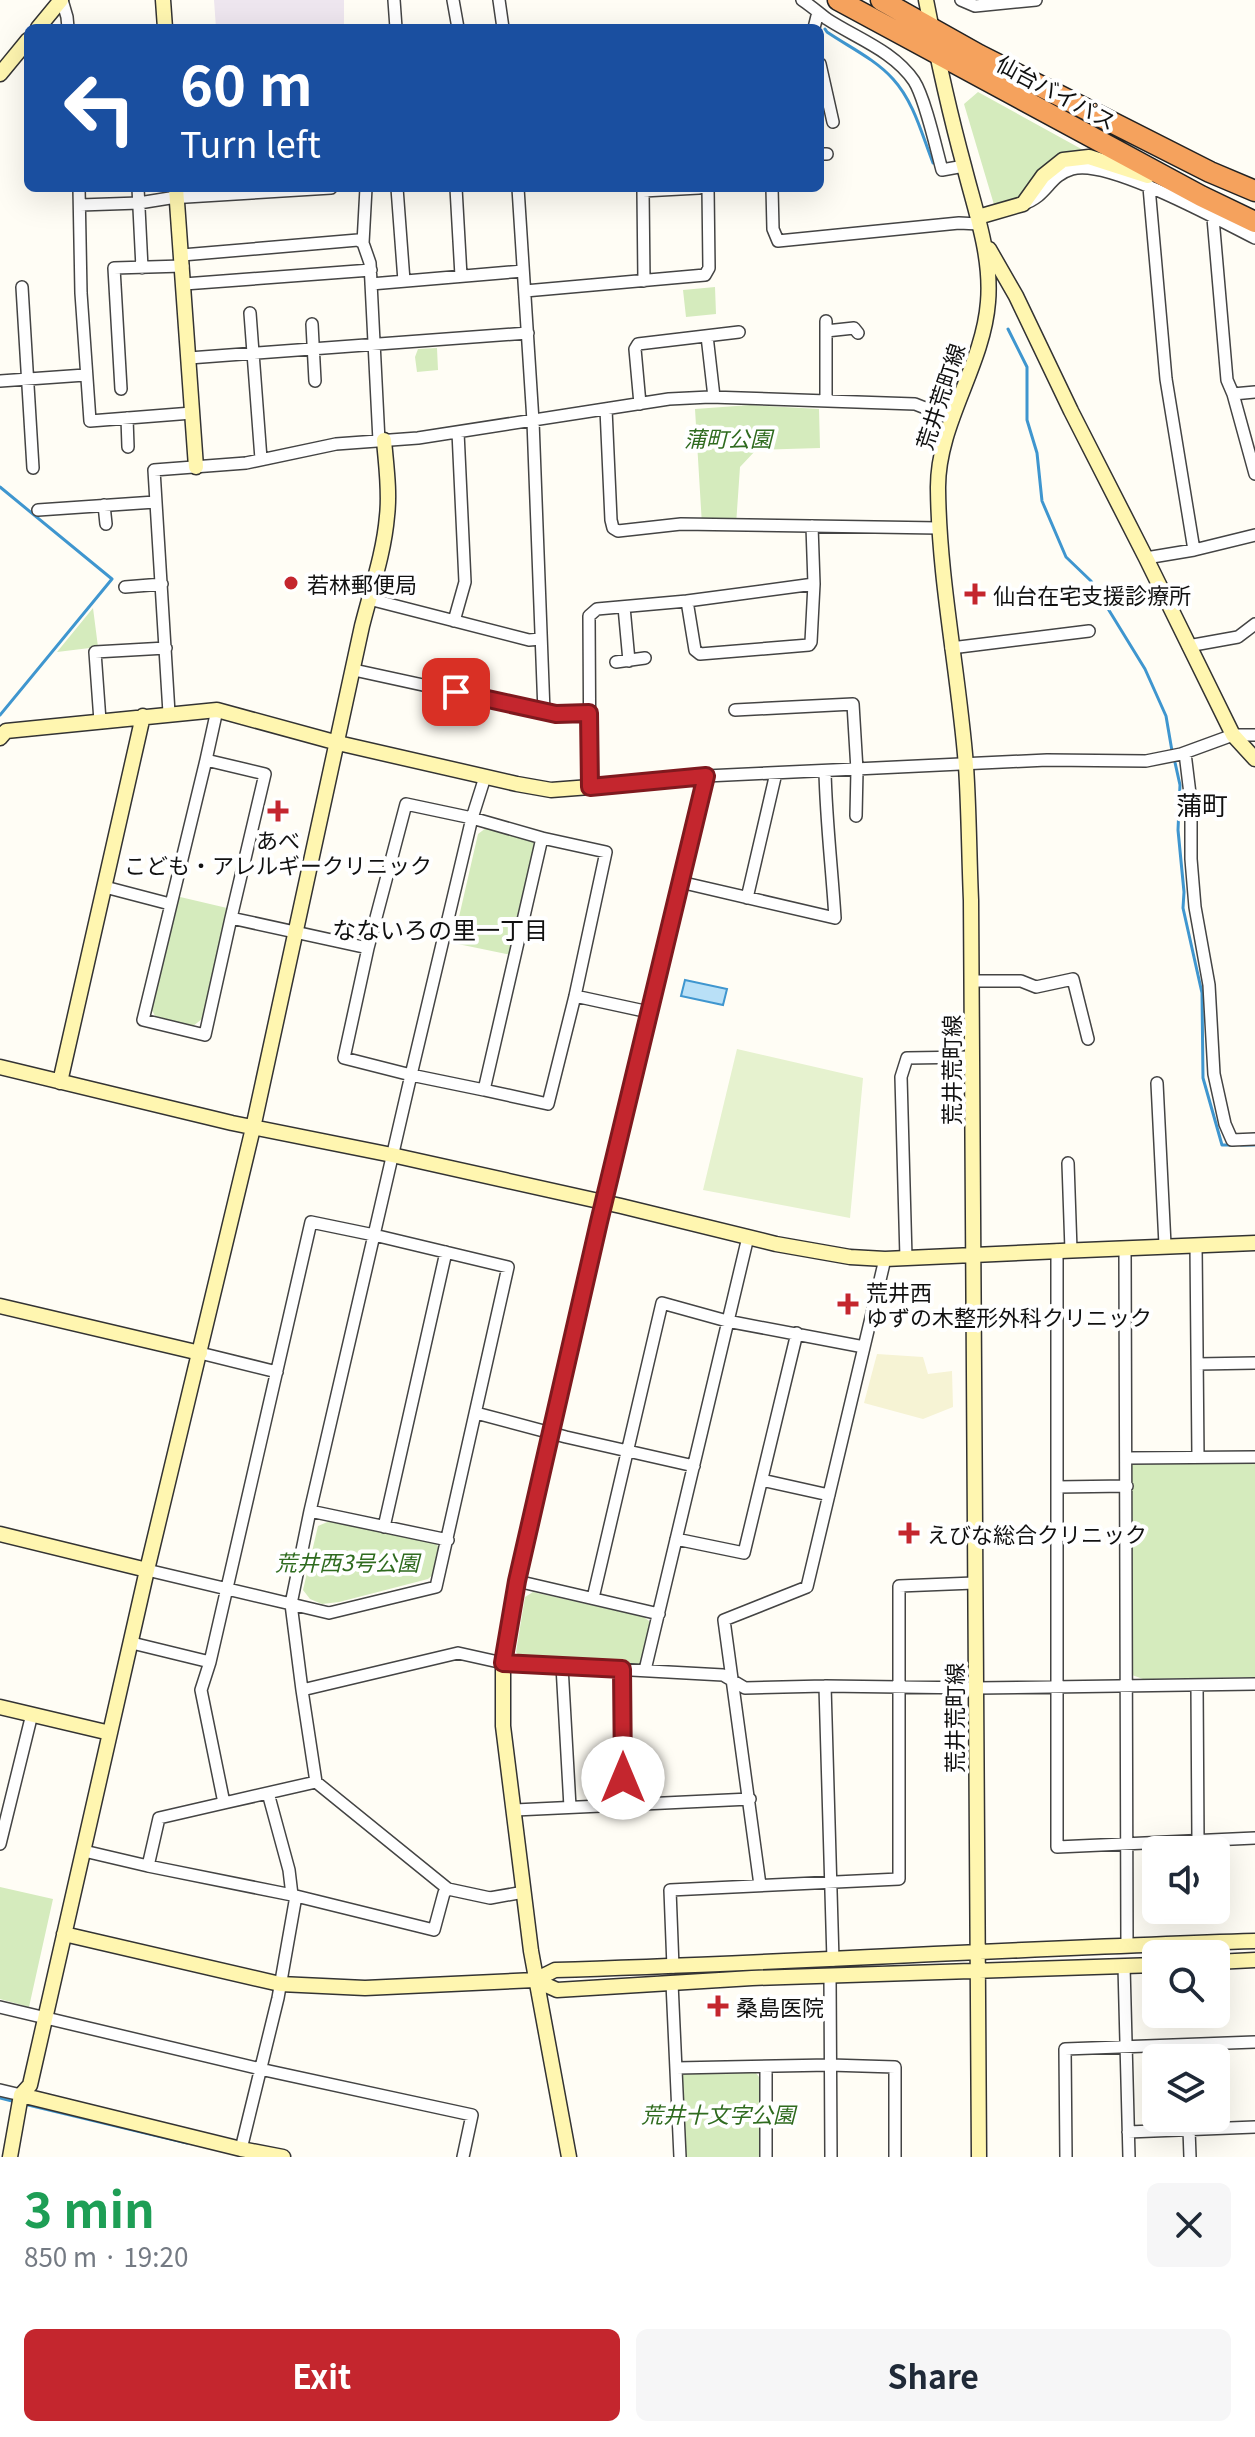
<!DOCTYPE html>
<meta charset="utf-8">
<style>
:root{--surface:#fff;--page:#f6f6f7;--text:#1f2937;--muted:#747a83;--accent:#c4262e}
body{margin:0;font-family:Georgia,"Noto Sans JP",serif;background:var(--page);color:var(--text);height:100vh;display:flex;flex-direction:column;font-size:30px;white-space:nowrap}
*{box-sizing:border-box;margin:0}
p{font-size:26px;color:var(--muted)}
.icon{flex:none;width:44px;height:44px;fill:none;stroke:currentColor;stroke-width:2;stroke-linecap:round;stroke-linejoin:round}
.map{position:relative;height:2157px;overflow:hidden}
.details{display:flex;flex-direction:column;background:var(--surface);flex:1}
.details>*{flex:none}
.banner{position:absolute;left:24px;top:24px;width:800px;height:168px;border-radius:12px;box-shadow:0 8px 32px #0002;background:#1a4fa0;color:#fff;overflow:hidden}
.buttons{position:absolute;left:1142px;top:1836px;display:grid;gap:16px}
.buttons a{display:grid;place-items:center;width:88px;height:88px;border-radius:12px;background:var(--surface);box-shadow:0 8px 32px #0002;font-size:40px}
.pin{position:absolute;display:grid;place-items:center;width:68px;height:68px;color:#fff;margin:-34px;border-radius:16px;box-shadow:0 4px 12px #0006}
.me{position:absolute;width:88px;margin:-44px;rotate:0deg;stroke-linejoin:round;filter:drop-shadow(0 0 6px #0008)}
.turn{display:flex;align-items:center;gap:28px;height:168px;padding:0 24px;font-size:36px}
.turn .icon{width:104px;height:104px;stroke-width:2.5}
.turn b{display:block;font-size:56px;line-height:68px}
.round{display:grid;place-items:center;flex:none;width:84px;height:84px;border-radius:12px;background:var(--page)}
.head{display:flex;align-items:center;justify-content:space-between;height:136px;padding:0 24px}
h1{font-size:48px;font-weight:700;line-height:60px;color:#1e9e55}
.primary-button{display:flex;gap:16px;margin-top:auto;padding:16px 24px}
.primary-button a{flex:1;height:92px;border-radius:12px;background:var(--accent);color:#fff;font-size:32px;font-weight:700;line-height:92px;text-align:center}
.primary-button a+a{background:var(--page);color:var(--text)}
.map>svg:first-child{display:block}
.industrial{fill:#eee6ef}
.farmland{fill:#f6f3d4}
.green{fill:#d5ebbd}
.pitch{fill:#e6f2cf}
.water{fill:#b9e0f7;stroke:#3f96cf;stroke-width:2}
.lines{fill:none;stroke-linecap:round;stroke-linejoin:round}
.stream{stroke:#3f96cf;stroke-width:3}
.street-casing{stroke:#444;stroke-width:14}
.secondary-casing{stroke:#333;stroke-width:17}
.highway-casing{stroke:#222;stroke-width:23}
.street{stroke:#fff;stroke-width:11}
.secondary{stroke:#fff6b0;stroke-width:14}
.highway{stroke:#f5a25d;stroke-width:20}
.route-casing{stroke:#7f191e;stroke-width:20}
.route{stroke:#c4262e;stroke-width:14}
.poi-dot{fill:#c4262e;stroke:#fff;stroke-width:3}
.labels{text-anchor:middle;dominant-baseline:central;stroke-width:8;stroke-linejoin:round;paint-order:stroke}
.street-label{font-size:22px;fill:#111;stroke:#fff}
.park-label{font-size:22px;font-style:italic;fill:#2f6b1f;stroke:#fff}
.poi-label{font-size:22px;fill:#111;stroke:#fff;text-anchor:start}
.neighbourhood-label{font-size:24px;fill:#111;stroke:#fff}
.quarter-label{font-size:26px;fill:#111;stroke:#fff}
</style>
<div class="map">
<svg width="1255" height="2157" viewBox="0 0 1255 2157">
<rect width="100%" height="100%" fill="#fffdf5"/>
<path class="industrial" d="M214,0H344V28H216Z"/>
<path class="farmland" d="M877,1354L923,1357L928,1374L952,1371L953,1407L923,1419L864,1403Z"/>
<path class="green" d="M978,92L1085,151L1020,201L995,208L964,104Z
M715,287L716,314L686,317L683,290Z
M437,348L438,370L417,372L415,357L418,349Z
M750,405L819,409L820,448L756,450L740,467L736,525H702L695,409Z
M93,608L98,647L57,652Z
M486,828L532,839L537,844L511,955L453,943L478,834Z
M176,896L227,908L202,1019L193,1026L155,1016L152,1010Z
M1127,1458L1255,1459V1677L1143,1679L1132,1675L1127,1670Z
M332,1520L436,1543L441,1551L437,1571L428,1579L339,1602L322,1604L310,1599L303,1590L318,1526Z
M533,1592L644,1617L649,1621L651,1626L640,1664L636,1668L522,1659L516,1652L525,1597Z
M0,1887L53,1899L29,2007L0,1999Z
M753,2069L759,2077L760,2157H680L676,2075L686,2070Z"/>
<path class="pitch" d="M737,1049L863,1078L850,1218L703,1190Z"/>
<path class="water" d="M685,980L727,989L723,1005L681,996Z"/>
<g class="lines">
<path class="stream" d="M825,29L827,32C849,47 875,59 893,79C914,102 922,135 933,163
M1008,329L1027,367V420L1037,453L1042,501L1066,557L1091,581L1145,669L1166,716L1172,751
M0,487L112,579L0,715
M1174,758L1180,785L1178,830L1184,892L1183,908L1202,993L1203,1078L1222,1145H1234
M1241,1145H1255
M0,2098L16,2102
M24,2104L187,2143"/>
<defs>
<path id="street" d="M62,0L67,17L68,28
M394,0L396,28
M453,0L458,28
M499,0L503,28
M802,0C811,6 819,13 827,19C856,38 894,51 914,81C925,98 936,148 942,170L964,166
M961,0L975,6L1036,0
M814,28L818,12
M820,64L833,122
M820,154H827
M1149,187L1166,379L1194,550
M79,188L81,293L90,421L192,413
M138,188L142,268
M397,188L404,281
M456,188L461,276
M518,188L533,421L544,712
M772,188L773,229L778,241L959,223L979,224
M1023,204C1048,196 1048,176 1072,169C1107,158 1219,220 1255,238
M80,205L139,203L170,198L331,188
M1213,218L1227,380L1233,394L1255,474
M363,243L366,188
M182,255L358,240L363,243L370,263L379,441
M644,281L643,191L699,188
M184,284L371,270
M371,284L523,271
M22,287L33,468
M525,291L705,275L709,268L708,188
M250,313L261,459
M826,321V400
M312,324L315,381
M826,331L854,328L858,333
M707,336L714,397
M189,358L528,333
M0,381L85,375
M121,389L114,268L183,266
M1233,394L1255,392
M640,404L635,349L638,344L739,332
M606,409L611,520L613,528L618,531L681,524L939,528
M127,418L128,447
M104,505L106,524
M38,510L155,502
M1146,558L1194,550L1255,535
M814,584L687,601L597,609L589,616L590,787L706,776L1047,760L1146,761L1181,754L1233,735H1255
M125,587L162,584
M369,599L529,640L541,639
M687,601L695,650L700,654L809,645L811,642L814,584L812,526
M624,607L629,661
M454,621L465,582L458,432
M1188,646L1238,637L1255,624
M951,648L1089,631
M616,662L645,658
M354,670L556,714L589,713
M735,710L853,704L857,770L856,816
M169,713L154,470L246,463L336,444L418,438L669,399L710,397L915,404L953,419
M100,721L95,652L166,648
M1185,753L1191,802V859L1195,907L1209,985L1214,1074L1225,1124L1232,1140L1255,1139
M206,760L217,710
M680,882L835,918C832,869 826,820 825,771
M105,887L170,904
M747,898L776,773
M231,918L265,774L206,760L143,1020L205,1035L231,918L368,948L344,1058L411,1075L472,818L406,804L368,948
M972,981H1021L1036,987L1073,979L1088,1039
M575,996L649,1012
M1157,1083L1165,1245
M484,1090L548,1104L575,996L606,852L542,838
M1068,1163L1071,1250
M374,1235L508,1267L436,1587L329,1613L291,1604L310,1511Z
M1196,1245L1198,1457
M1125,1249L1127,1945
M1057,1250V1847L1255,1838
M906,1258L901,1077L907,1058L972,1057
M200,1353L277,1372
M1197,1364L1255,1363
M476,1413L566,1437L694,1466
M1127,1458L1255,1457
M762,1480L829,1495
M1057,1487L1127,1486
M310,1511L448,1540
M384,1527L446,1252
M676,1539L744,1553L797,1333
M147,1570L291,1604L302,1690
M517,1581L659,1614
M593,1598L662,1303L727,1321L864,1347
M132,1643L210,1662L201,1690L224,1803L316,1782L448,1889L490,1898L524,1892
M210,1662L311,1222L374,1235L411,1075L484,1090L542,838L472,818L485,777
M562,1666L570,1807
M622,1669L623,1805
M645,1670L748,1237
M1197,1685L1198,1841
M825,1686L833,1960
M316,1782L302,1690L458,1653L503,1663L723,1675L745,1688L825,1686L976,1688L1255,1684
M268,1793L289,1870L292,1895
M515,1810L750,1799
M0,1844L32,1714
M84,1851L148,1866L159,1818L224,1803
M148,1866L292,1895L434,1930L444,1893L448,1889
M760,1885L724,1620L807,1587L885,1259
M1124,1966L1129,2157
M673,1967L670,1890L899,1879V1586L974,1583
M830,1977L831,2157
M672,1983L680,2157
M0,2007L269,2071L472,2115L463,2157
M766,2067V2157
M676,2068L830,2065L895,2067V2157
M0,2090L21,2095
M1189,2129L1190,2157
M1128,2132L1255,2127
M241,2149L278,1998L296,1896
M1066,2157L1065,2049L1255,2042"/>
<path id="secondary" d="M163,0L165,28
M926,0C937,56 949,111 964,166C975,210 992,256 988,302C983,367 937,424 938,489C939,582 959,674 966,766C969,811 969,855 971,900L979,2157
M38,28L61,0
M0,74L28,40
M176,188L196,467
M978,217L1023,204L1043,176L1063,160L1089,157L1148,176
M989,249L1016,296L1071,411L1146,558L1233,735L1255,759
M0,738L6,731L217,710L338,743L517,784L551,790L590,787
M0,1067L232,1123L392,1155L621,1206L776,1244L850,1257L885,1259C1008,1253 1132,1248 1255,1243
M60,1082L143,716
M0,1306L200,1353
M0,1534L147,1570
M0,1707L110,1733
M64,1934L280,1984L365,1988L535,1980L555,1970C788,1963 1021,1948 1255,1941
M1216,1962L1255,1960
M535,1980L557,1990L752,1978L1156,1965
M21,2095L241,2149L283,2157
M10,2157L21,2095L30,2085L147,1570L253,1128L362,626C371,590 384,553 387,516C390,491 386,465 384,440
M569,2157L531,1951L503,1726V1663L514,1597L599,1222L706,776"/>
<path id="highway" d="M838,0L1201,196L1255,222
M881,0L979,55L1210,172L1255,191"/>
</defs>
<use href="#street" class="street-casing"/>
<use href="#secondary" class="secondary-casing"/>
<use href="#highway" class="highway-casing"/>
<use href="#street" class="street"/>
<use href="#secondary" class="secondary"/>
<use href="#highway" class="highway"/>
</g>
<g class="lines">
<defs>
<path id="route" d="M456,692L556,714L589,713L590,787L706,776L599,1222L517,1581L503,1663L622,1669L623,1778"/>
</defs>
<use href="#route" class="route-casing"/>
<use href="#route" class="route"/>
</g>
<g class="poi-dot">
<circle cx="291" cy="583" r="8"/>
<path d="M971 582h8v8h8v8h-8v8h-8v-8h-8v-8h8z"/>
<path d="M274 799h8v8h8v8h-8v8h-8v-8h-8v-8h8z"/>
<path d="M844 1292h8v8h8v8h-8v8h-8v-8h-8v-8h8z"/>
<path d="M905 1521h8v8h8v8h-8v8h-8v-8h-8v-8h8z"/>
<path d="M714 1994h8v8h8v8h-8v8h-8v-8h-8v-8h8z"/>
</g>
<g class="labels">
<g class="street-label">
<text transform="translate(1057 91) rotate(28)">仙台バイパス</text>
<text transform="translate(939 396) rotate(-72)">荒井荒町線</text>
<text transform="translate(950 1070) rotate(-90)">荒井荒町線</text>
<text transform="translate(953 1718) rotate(-90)">荒井荒町線</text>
</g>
<g class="park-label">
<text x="728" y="437">蒲町公園</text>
<text x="347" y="1561">荒井西3号公園</text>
<text x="718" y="2113">荒井十文字公園</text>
</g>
<g class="poi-label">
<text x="307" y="583">若林郵便局</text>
<text x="993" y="594">仙台在宅支援診療所</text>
<text x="278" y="839" text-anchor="middle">あべ<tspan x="278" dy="25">こども・アレルギークリニック</tspan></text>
<text x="866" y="1291">荒井西<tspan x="866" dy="25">ゆずの木整形外科クリニック</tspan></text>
<text x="927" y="1533">えびな総合クリニック</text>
<text x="736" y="2006">桑島医院</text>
</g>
<g class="neighbourhood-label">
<text x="440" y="928">なないろの里一丁目</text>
</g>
<g class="quarter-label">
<text x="1202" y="803">蒲町</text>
</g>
</g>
</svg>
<div class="buttons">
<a><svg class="icon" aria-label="sound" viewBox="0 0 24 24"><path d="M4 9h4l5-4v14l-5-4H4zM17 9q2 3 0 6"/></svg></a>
<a><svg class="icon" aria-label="search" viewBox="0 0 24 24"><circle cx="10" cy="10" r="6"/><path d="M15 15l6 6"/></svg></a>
<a><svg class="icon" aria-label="layers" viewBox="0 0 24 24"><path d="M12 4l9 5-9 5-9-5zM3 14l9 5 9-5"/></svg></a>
</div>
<div class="pin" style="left:456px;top:692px;background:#d93025"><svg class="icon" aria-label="arrive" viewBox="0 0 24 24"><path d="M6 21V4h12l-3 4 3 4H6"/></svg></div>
<svg class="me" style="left:623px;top:1778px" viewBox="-20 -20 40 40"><circle r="19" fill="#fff"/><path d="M0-13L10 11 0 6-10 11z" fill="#c4262e"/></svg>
<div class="banner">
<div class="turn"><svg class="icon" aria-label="left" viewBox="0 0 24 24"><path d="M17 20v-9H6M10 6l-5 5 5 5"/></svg><div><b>60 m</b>Turn left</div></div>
</div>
</div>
<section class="details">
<div class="head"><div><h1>3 min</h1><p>850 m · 19:20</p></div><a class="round"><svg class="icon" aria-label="close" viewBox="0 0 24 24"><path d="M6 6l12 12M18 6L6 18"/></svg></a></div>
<div class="primary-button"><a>Exit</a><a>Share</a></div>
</section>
